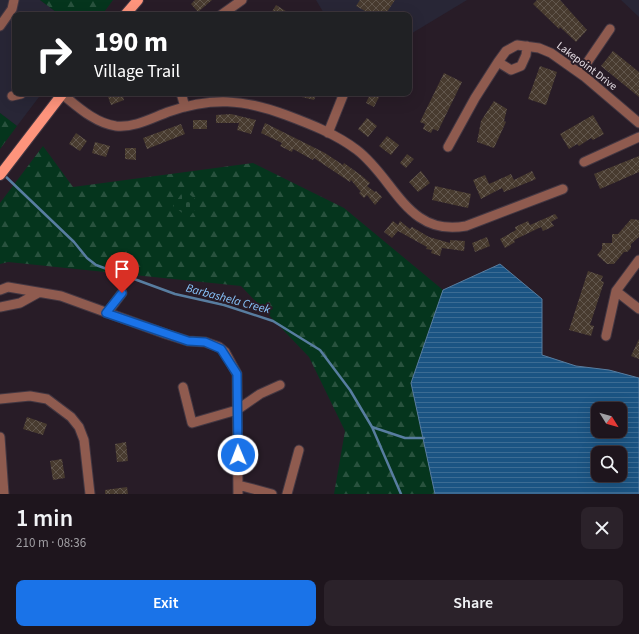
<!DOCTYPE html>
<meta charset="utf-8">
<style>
:root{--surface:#1e151d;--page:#2b222a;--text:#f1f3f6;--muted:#a19fa4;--line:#3c343b;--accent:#1a73e8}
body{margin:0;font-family:"Source Sans 3",sans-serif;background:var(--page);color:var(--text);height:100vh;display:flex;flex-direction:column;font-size:15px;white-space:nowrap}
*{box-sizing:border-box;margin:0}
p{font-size:13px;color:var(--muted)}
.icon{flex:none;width:22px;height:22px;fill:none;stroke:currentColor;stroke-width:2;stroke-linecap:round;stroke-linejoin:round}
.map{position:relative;height:494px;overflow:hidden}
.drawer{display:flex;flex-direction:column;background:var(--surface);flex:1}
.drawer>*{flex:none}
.guide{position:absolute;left:12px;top:12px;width:400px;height:84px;border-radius:8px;box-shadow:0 4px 16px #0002,0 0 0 1px var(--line);background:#202124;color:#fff;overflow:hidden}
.needle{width:26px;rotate:127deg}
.buttons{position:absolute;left:591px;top:402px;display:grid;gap:8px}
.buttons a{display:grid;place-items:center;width:36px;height:36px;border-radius:8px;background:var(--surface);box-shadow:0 4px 16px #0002,0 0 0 1px var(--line);font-size:20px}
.pin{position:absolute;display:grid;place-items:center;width:34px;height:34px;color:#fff;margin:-41px -17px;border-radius:50% 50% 50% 0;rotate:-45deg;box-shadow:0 0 4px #0007}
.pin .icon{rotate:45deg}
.me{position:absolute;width:44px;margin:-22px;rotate:359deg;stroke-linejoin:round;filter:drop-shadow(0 0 3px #0008)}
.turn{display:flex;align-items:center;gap:14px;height:84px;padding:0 16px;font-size:18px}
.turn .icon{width:52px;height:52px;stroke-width:2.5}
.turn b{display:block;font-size:28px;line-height:34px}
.round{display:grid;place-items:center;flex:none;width:42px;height:42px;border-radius:8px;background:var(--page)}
.head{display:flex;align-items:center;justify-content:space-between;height:68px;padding:0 16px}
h1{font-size:24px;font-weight:600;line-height:30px}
.button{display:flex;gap:8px;margin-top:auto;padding:8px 16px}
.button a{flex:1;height:46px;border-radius:8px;background:var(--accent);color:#fff;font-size:16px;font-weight:600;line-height:46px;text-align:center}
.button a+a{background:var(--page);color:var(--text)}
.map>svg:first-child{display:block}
.commercial{fill:#282636}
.forest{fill:url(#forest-firs)}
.cemetery{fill:url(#cemetery-stones)}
.water{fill:url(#water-rules);stroke:#587da0;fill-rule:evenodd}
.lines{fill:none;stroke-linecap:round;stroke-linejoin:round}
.stream{stroke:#587da0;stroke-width:2.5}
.building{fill:url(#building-cross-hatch)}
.minor-casing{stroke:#433742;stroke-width:11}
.major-casing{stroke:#433742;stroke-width:12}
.minor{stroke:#8f5b4f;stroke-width:9}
.major{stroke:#fe947c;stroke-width:10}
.route-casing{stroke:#114b97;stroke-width:10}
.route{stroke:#1a73e8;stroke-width:7}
.labels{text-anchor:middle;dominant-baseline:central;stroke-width:4;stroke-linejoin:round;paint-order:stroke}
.street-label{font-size:11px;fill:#e6dee5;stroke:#281c27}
.water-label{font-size:12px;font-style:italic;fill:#89c6fe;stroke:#281c27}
</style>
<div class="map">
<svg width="639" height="494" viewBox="0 0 639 494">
<defs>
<pattern id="forest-firs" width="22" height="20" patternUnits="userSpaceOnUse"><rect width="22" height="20" fill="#05351d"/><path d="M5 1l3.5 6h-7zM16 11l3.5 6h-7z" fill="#29523e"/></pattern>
<pattern id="cemetery-stones" width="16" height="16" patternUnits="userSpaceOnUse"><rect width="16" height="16" fill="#05351d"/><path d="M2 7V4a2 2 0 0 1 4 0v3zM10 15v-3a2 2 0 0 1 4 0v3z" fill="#29523e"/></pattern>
<pattern id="water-rules" width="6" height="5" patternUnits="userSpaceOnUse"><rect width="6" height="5" fill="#1b5483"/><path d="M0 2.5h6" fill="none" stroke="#3c6c94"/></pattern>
<pattern id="building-cross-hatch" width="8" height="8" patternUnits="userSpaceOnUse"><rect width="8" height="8" fill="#483b2f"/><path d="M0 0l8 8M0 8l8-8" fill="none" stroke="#62574d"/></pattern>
</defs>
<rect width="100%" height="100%" fill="#281c27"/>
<path class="commercial" d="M0,0H40L60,15H15V93H42L17,126L0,113Z
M316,0H467L409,35V15H325Z
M621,0H639V17Z"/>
<path class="forest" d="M40,0H113L102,15H60Z
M0,113L17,126L0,149Z
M43,146L73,187L253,163L344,208L443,290L411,383L435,494H334L345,431L309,357L241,286L8,262L0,264V203Z"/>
<path class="cemetery" d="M184,190L200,203L189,218L173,206Z"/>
<path class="water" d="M500,264L542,299V355L576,366L609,370L639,378V494H435L411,383L443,290ZM598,409H620V431H598ZM598,453H620V475H598Z"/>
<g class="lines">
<path class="stream" d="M3,174L74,242L87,258L96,265L175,294L224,305L273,321L320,350L350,390L372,427L401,494
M372,427L405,438H424"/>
</g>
<path class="building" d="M195,0H212L198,12L191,4Z
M360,0H395L385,15H372L356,6Z
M537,0H560L587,30L576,42L560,27L559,29L533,4Z
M276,5L292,15H270Z
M613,51L639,72V97L601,66Z
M540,66L557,72L546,105L528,99Z
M444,73L462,82L438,131L433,129L431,133L423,129L425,124L420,122Z
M111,93H122L124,100L111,105L107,94Z
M295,93H317L314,100L294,95Z
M370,94L379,97L374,107L366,103Z
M494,101L507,109L504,121L506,122L494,148L477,142L481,121Z
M231,114L256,120L251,134L237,130L239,123H216V115Z
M593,115L604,134L593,140L591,138L579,146L577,144L569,149L560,134Z
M367,118L377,126L368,137L358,129Z
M193,120H207V129H193Z
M265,123L325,153L343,165L344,163L362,176L370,183L367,186L375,192L376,191L382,197L375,205L367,195L364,198L359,193L361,192L351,180L350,182L314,158L313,160L293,149L292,152L280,146L282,143L261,133Z
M181,124L185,134L147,149L143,138Z
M76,133L87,141L80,151L69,144Z
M387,136L399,145L391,155L379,146Z
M95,142L110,146L106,157L92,153Z
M125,148H136V160L125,159Z
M407,154L414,159L406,168L400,163Z
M639,156V172L600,189L594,174Z
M421,171L430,183L418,192L409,182Z
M532,171L536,179L504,192L502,188L481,199L473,180L485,175L489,184L511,174L514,180Z
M435,186L471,194L468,208L432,200Z
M555,214L558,218L551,222L554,226L543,231L541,227L514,240L515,242L505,248L500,239L516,230L515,227L528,221L530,225Z
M631,219L639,220V237L631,244V248L627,252H624L614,264H607L597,255L602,249V243H612V234H618Z
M393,221L398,225L400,221L410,229L412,227L429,237L450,243V240L465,241L464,251L442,248L440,256L431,253L432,250L426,249L427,247L398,231L392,238L384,232Z
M487,237L490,246L475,252L472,243Z
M588,271L603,276L601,281L604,282L590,325L594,326L591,336L569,330Z
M639,339V359L631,356Z
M27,417L47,424L43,435L23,429Z
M126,442L128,461L117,462L115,444Z
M62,459L65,478L53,480L50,461Z
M127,487L128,494H105V490Z"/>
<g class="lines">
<defs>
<path id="minor" d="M221,15L242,0
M0,26L12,9L14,0
M498,62L511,70L521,66L526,55L527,46
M580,73L610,29
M181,93L185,107
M62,94C78,107 95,123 116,126C134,128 152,118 168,112C211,97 244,99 286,115C310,124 336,134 357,150C395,179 407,237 466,226L563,189
M12,96L21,94
M328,133L344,93
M448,147L475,98L498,62L506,51L517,45L539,48L551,53L585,77L639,123
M584,162L639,137
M639,260L616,291L639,309
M0,290L8,287L61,296L166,334L188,341L205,342L219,347L225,352L237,374L238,494
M0,307L20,303L38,293
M107,313L122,293
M606,336L616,291
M183,387L192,423L237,410L260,394L280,385
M0,399L30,396L47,399L71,417L79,427L84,440L90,494
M0,437L4,494
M238,485L272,494
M287,494L299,450"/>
<path id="major" d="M125,15L138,0
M0,175L63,93"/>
</defs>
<use href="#minor" class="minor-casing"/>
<use href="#major" class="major-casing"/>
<use href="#minor" class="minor"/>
<use href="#major" class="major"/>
</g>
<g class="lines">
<defs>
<path id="route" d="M122,293L106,313L188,341L205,342L221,349L237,374L238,455"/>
</defs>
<use href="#route" class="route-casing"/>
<use href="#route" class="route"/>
</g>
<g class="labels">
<g class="street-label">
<text transform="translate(587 66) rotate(37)">Lakepoint Drive</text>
</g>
<g class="water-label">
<text transform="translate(228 299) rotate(15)">Barbashela Creek</text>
</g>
</g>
</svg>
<div class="buttons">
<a><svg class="needle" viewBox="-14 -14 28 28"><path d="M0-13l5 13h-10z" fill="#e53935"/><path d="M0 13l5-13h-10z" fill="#a19fa4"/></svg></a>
<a><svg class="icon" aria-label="search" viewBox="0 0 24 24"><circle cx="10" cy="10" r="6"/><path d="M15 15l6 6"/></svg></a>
</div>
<div class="pin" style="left:122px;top:293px;background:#d93025"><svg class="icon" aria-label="arrive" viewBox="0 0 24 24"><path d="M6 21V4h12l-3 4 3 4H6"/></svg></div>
<svg class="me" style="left:238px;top:455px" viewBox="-20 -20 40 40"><circle r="17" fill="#1a73e8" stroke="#fff" stroke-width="3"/><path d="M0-11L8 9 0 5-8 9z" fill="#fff"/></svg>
<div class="guide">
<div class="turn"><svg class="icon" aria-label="right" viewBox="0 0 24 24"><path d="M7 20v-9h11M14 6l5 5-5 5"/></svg><div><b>190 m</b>Village Trail</div></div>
</div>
</div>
<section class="drawer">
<div class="head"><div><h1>1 min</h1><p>210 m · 08:36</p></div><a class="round"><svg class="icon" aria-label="close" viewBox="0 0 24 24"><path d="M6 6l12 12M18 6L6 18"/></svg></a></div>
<div class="button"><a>Exit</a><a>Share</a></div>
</section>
